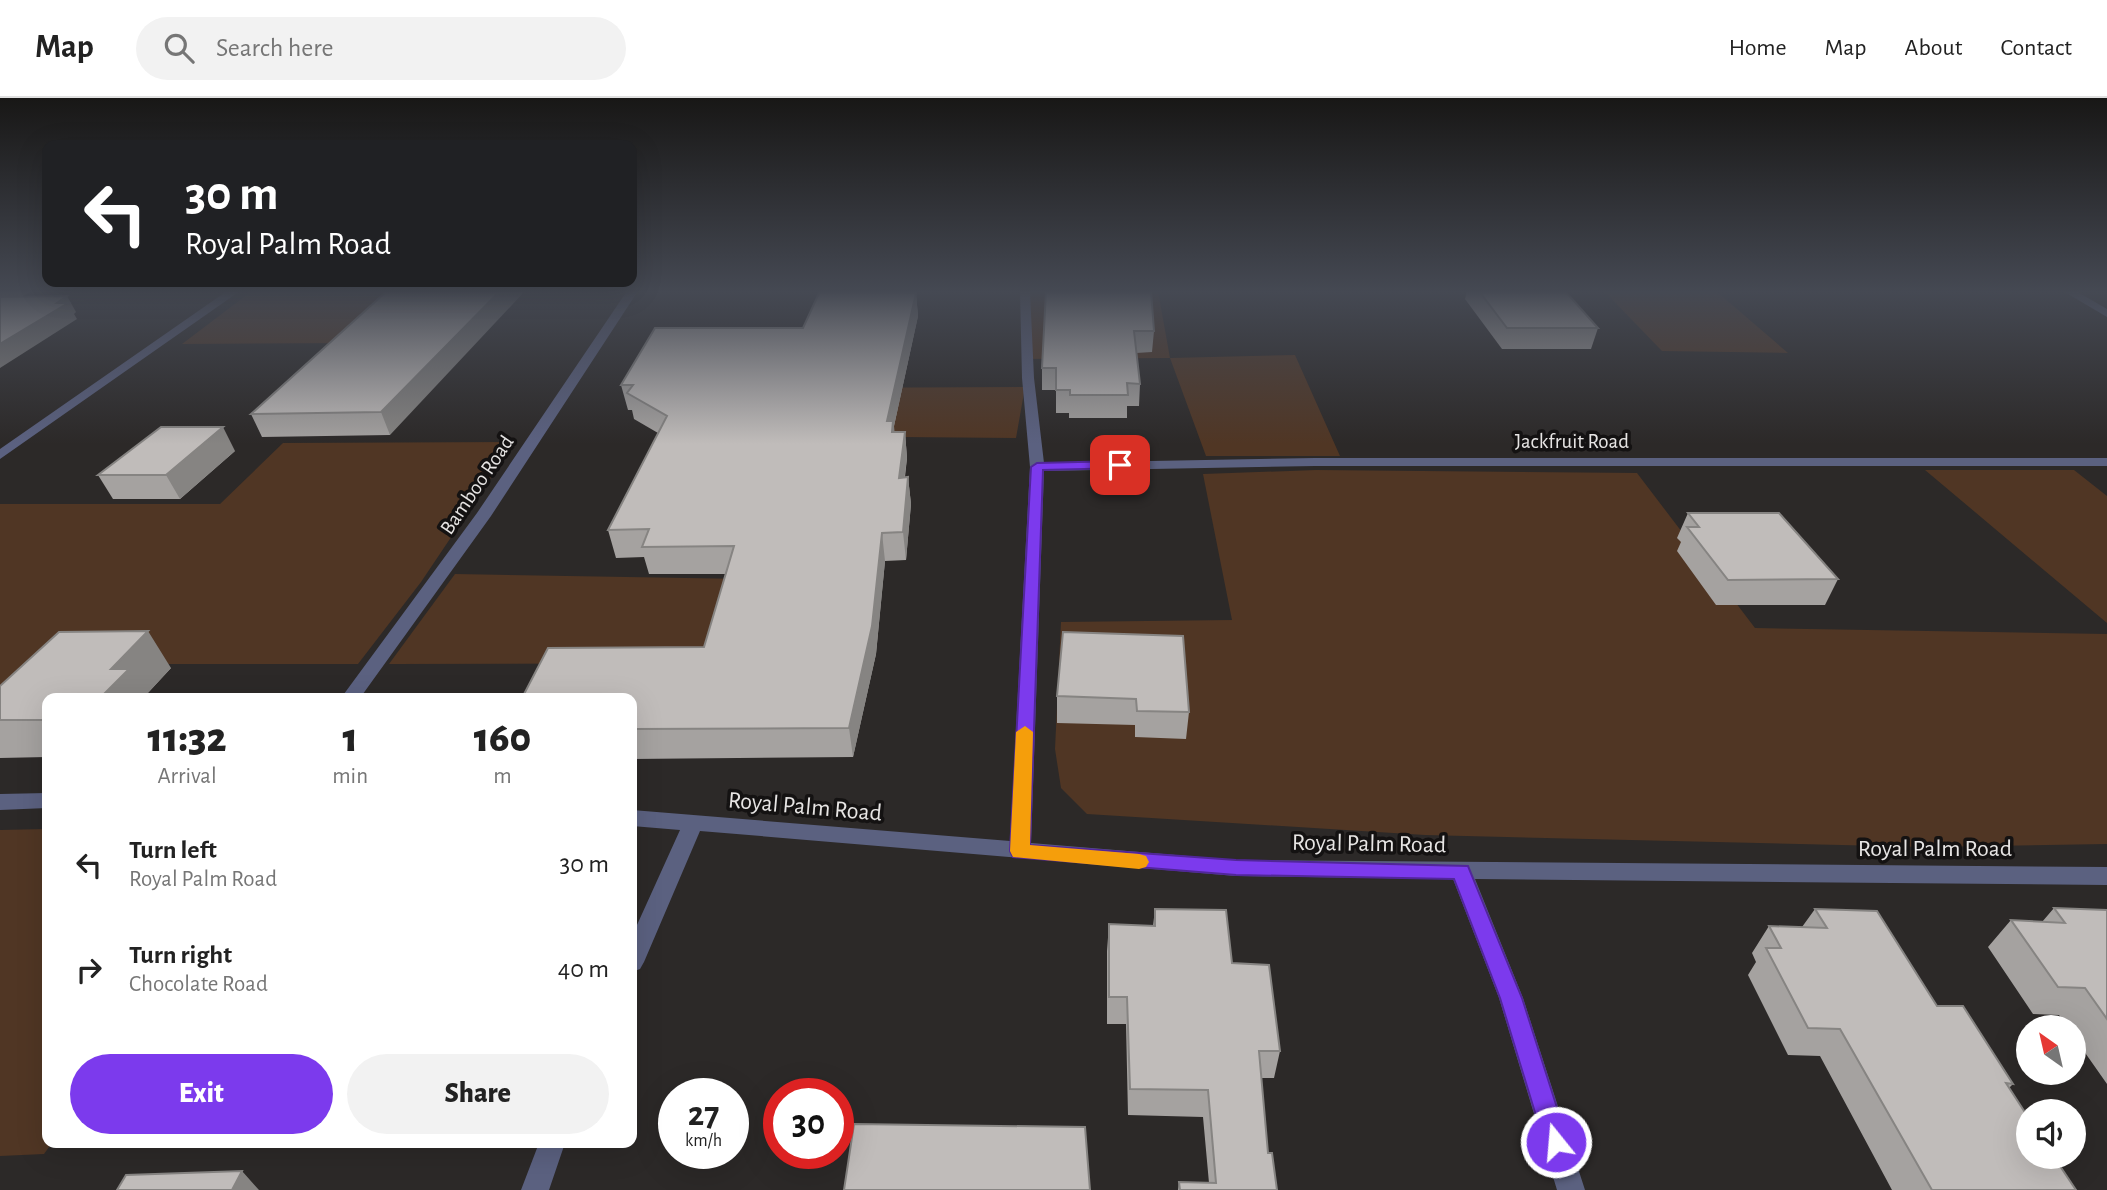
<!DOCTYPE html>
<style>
:root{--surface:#fff;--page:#f2f2f2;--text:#222;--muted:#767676;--line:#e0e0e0;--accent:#7c3aed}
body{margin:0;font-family:"Alegreya Sans",sans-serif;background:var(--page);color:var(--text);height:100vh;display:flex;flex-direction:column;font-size:26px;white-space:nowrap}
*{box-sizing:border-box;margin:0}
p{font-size:23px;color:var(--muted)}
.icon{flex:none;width:38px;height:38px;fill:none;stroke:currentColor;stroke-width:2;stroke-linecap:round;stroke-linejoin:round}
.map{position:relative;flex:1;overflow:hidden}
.panel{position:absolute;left:42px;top:595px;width:595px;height:455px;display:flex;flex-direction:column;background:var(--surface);border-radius:14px;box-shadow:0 7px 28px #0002}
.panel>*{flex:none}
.top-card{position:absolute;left:42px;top:42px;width:595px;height:147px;border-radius:14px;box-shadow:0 7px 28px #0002;background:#202124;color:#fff;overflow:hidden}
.needle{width:46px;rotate:326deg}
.buttons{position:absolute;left:2016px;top:917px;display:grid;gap:14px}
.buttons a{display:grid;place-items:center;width:70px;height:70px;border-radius:50%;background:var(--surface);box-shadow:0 7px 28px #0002;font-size:35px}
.speed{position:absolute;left:658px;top:980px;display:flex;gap:14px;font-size:35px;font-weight:700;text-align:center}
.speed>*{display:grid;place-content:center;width:91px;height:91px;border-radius:50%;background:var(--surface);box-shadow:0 7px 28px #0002;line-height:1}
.speed small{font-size:18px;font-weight:400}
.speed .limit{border:10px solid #d22;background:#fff;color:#111}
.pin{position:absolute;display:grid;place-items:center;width:60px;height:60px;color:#fff;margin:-30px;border-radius:14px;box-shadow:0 4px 10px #0006}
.me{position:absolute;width:77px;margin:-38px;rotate:343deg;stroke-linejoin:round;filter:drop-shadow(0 0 5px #0008)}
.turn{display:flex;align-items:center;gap:24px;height:147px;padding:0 28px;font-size:32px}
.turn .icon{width:91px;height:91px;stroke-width:2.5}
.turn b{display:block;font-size:49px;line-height:60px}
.eta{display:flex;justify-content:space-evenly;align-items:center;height:119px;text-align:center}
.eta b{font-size:42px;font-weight:800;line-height:49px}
.action{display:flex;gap:14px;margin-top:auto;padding:14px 28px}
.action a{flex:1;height:80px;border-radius:42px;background:var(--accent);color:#fff;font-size:28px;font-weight:800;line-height:80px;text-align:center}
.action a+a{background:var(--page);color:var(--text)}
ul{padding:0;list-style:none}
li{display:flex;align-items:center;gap:21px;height:105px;padding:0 28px}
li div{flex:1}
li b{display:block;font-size:26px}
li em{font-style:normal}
header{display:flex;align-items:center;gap:42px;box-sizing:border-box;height:98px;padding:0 35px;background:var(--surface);border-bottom:2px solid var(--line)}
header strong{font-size:33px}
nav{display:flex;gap:38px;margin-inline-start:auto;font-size:24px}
.search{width:490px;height:63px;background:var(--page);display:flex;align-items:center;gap:18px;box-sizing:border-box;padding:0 24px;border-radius:38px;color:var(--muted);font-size:26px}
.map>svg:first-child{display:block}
.green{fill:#503624}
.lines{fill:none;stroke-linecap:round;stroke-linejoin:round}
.minor{fill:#5b6180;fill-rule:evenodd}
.wall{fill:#a5a2a0}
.shaded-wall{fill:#868482}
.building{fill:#c0bcba;stroke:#868482;stroke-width:2}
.route{fill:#7c3aed;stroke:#51269a;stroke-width:2}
.slow{fill:#f59e0b}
.labels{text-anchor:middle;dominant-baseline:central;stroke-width:7;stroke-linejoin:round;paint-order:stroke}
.street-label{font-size:21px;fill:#e7e5e4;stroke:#141212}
.near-street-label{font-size:24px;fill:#e7e5e4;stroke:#141212}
</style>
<header>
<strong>Map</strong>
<div class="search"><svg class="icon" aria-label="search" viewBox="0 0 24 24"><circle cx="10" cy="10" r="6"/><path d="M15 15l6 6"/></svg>Search here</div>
<nav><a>Home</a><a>Map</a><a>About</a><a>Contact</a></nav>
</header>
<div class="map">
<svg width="2107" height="1092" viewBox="0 0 2107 1092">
<rect width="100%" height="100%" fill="#2c2928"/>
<path class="green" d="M252,193H431L369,245L182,246Z
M1027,193H1158L1170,260L1295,257L1340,358H1206L1170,260L1022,261Z
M1604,193H1716L1788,255L1662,253Z
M1025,289L1016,340L784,338L797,290Z
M515,344L421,484L358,566H62L0,629V406H220L283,345Z
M1316,372L1637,375L1755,530L2107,536V746L1925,749L1425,737L1087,716L1061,690L1055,651L1061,524L1232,522L1203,376Z
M1925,372H2074L2107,398V525Z
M455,476L746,481L721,565L389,566Z
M47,731V1045H52L44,1056L0,1058V732Z"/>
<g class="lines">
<path class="minor" d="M227,193H240L0,361V351Z
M627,193H638L491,418L360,600H341L477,415Z
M1020,193H1030L1034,280L1044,365L1315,360H2107V368H1315L1044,373L1031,745L1236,762L2107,769V787L1475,781L1523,900L1585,1092H1557L1499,900L1453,781L1236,778L700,733L644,864L640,871L632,874V838L680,732L632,728V712L1010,743L1030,369L1022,280Z
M2063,193H2076L2107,211V219Z
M47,695V710L0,712V696Z
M539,1045H565L549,1092H521Z"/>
</g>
<path class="wall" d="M387,193L390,337L262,339L251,316Z
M820,193H909V195H916L918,218L894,328V334H905L907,360L905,379H908L911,406L906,462L885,463L876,556L853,659L632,661V600L704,549L726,476H649L644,459L616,460L608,432L658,335L634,321L632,312H628L621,287L803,230Z
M1046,193L1154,233L1152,254L1136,255L1140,286L1139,308H1127V320H1069V315H1056V292H1042V270Z
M1467,193H1565L1598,230L1591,251H1502L1465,201Z
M235,353L180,401H113L98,377Z
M1688,415L1838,481L1825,507H1716L1677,453L1681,444L1677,440Z
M1063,534L1189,614L1186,641L1135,639V627L1057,625V598Z
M171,570L146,597L148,600H47V659L0,660V588Z
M2054,810L2107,812V986L2074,939V929H2067L2059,917L2033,916L1988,849L2011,822L2042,824Z
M1155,811L1232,865L1280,953L1274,980H1261L1268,1055L1277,1092H1178L1179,1084L1209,1085L1203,1019L1128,1017L1126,926H1107V853L1109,826L1153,828Z
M1815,811L1937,908L2013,986L2009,990L2076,1092H1892L1820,958L1788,957L1748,877L1756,864L1752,855L1769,828L1802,829Z"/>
<path class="shaded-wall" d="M0,193H32L0,212Z
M500,193H525L390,337L381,314Z
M916,195L918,218L894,328L896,349L887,323Z
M67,198L76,214L74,216L77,221L0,270V246Z
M223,329L235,353L180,401L166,377Z
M905,334L907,360L901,406L899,380Z
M908,379L911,406L906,462L903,434Z
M882,435L885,463L876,556L853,659L849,630Z
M148,533L171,570L146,597L148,600H100L111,571Z
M242,1073L259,1092H232Z"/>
<path class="building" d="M387,193H500L381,314L251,316Z
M820,193H906V195H916L887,323H893L892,334H905L899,380L908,379L903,434L882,435L872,528L849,630L632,631V600H522L548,550L704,549L734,448L642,449L649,431L608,432L667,318L627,295L633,287H621L655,230H803Z
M1046,193H1151L1154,233H1134L1140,286L1127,285L1128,297H1070V292H1056V270H1042Z
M1479,193H1565L1598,230H1507Z
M67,198L57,205H68L0,246V199Z
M161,329H223L166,377H98Z
M1688,415H1779L1838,481L1728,482L1687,429H1699Z
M148,533L111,571H129L100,600H47V622H0V588L59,534Z
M1063,534L1183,538L1189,614L1137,613L1136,601L1057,598Z
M2054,810L2107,812V921L2085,890L2058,889L2011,822L2065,825Z
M1155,811L1226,812L1232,865L1269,867L1280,953H1259L1268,1055H1272L1277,1092H1180L1179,1084L1216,1085L1208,992L1130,991L1127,899H1109V826L1155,828Z
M1815,811L1877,813L1937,908H1963L2013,986L2006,985L2028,1019V1059H2054L2076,1092H1932L1840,931L1808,930L1766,850H1781L1769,828L1827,830Z
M854,1026L1085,1029L1090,1092H844Z
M242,1073L232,1092H117L126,1077Z"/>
<linearGradient id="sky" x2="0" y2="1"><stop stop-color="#181716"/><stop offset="0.56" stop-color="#454953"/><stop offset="1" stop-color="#454953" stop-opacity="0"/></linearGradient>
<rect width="2107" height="346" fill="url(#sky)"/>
<path class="route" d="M1120,363L1127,367L1125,370L1043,372L1030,747L1236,762L1468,768L1522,900L1568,1044L1565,1052L1556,1056L1547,1052L1544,1044L1500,900L1454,781L1236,777L1013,759L1010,753L1031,369L1037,365Z"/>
<path class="slow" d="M1025,628L1033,634L1030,747L1139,756L1146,758L1149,764L1146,769L1139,771L1013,759L1010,753L1016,634Z"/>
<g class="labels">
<g class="street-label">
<text x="1572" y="343">Jackfruit Road</text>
<text transform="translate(477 387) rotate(-56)">Bamboo Road</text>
</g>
<g class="near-street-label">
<text transform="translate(805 709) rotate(5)">Royal Palm Road</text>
<text transform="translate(1369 746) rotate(1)">Royal Palm Road</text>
<text x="1935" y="751">Royal Palm Road</text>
</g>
</g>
</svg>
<div class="buttons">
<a><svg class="needle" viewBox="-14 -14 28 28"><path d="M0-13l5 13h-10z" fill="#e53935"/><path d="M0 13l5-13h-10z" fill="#767676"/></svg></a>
<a><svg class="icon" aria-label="sound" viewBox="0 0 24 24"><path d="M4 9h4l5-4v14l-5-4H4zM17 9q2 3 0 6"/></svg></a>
</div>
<div class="speed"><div>27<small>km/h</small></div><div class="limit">30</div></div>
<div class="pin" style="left:1120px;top:367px;background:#d93025"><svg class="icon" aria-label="arrive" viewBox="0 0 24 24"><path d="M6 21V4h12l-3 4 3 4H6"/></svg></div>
<svg class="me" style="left:1556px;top:1044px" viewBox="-20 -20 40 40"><circle r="17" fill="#7c3aed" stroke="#fff" stroke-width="3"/><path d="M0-11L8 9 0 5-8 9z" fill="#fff"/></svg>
<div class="top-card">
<div class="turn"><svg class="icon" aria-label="left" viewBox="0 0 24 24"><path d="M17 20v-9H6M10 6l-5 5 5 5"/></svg><div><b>30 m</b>Royal Palm Road</div></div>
</div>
<section class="panel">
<div class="eta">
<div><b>11:32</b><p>Arrival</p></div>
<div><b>1</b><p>min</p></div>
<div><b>160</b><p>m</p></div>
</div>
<ul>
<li><svg class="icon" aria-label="left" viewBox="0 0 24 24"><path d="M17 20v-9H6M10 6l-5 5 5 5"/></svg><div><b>Turn left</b><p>Royal Palm Road</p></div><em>30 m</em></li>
<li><svg class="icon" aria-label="right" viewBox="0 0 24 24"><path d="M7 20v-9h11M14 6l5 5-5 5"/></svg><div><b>Turn right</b><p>Chocolate Road</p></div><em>40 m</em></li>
</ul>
<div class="action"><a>Exit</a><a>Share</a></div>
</section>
</div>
